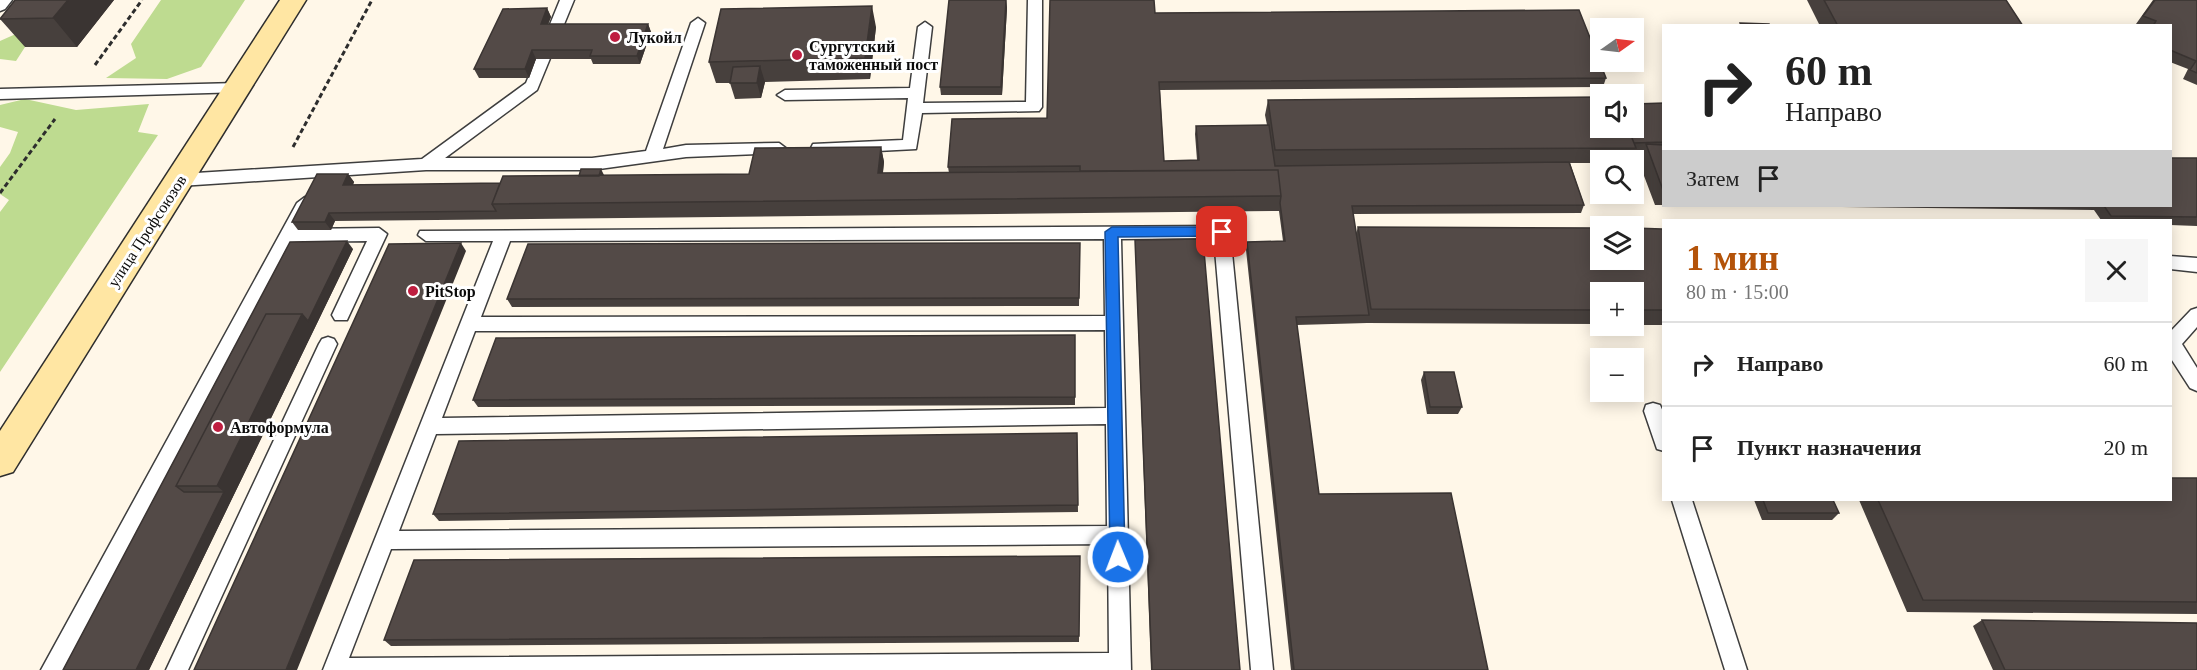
<!DOCTYPE html>
<html lang="ru">
<meta charset="utf-8">
<style>
:root{--surface:#fff;--page:#f6f6f6;--text:#222;--muted:#767676;--line:#e0e0e0;--accent:#b45309}
body{margin:0;font-family:Georgia,serif;background:var(--page);color:var(--text);height:100vh;display:flex;flex-direction:column;font-size:22px;white-space:nowrap}
*{box-sizing:border-box;margin:0}
p{font-size:20px;color:var(--muted)}
.icon{flex:none;width:33px;height:33px;fill:none;stroke:currentColor;stroke-width:2;stroke-linecap:round;stroke-linejoin:round}
.map{position:relative;flex:1;overflow:hidden}
.panel{position:absolute;left:1662px;top:219px;width:510px;height:282px;display:flex;flex-direction:column;background:var(--surface);border-radius:0px;box-shadow:0 3px 15px #0003}
.panel>*{flex:none}
.hud{position:absolute;left:1662px;top:24px;width:510px;height:183px;border-radius:0px;box-shadow:0 3px 15px #0003;background:#fff;color:var(--text);overflow:hidden}
.needle{width:39px;rotate:76deg}
.tools{position:absolute;left:1590px;top:18px;display:grid;gap:12px}
.tools a{display:grid;place-items:center;width:54px;height:54px;border-radius:0px;background:var(--surface);box-shadow:0 3px 15px #0003;font-size:30px}
.pin{position:absolute;display:grid;place-items:center;width:51px;height:51px;color:#fff;margin:-26px;border-radius:12px;box-shadow:0 3px 9px #0006}
.me{position:absolute;width:66px;margin:-33px;rotate:359deg;stroke-linejoin:round;filter:drop-shadow(0 0 4px #0008)}
.turn{display:flex;align-items:center;gap:21px;height:126px;padding:0 24px;font-size:27px}
.turn .icon{width:78px;height:78px;stroke-width:2.5}
.turn b{display:block;font-size:42px;line-height:51px}
.then{display:flex;align-items:center;height:57px;padding:0 24px;background:#0003;gap:12px;font-size:22px}
.round{display:grid;place-items:center;flex:none;width:63px;height:63px;border-radius:0px;background:var(--page)}
.overview{display:flex;align-items:center;justify-content:space-between;height:102px;padding:0 24px}
h1{font-size:36px;font-weight:700;line-height:45px;color:var(--accent)}
ul{padding:0;list-style:none}
li{display:flex;align-items:center;gap:18px;height:84px;padding:0 24px;border-top:2px solid var(--line)}
li div{flex:1}
li b{display:block;font-size:22px}
li em{font-style:normal}
.map>svg:first-child{display:block}
.forest{fill:#bedb90}
.lines{fill:none;stroke-linecap:round;stroke-linejoin:round}
.lane-casing{stroke:#3e3e3e;stroke-width:3}
.secondary-casing{stroke:#2d2d2d;stroke-width:3}
.path{stroke:#2d2d2d;stroke-width:3;stroke-dasharray:5 3;stroke-linecap:butt}
.lane{fill:#fff;fill-rule:evenodd}
.secondary{fill:#ffe6a3;fill-rule:evenodd}
.wall{fill:#47403d}
.shaded-wall{fill:#3a3432}
.building{fill:#534a47;stroke:#3a3432;stroke-width:1.5}
.route{fill:#1a73e8;stroke:#114b97;stroke-width:1.5}
.poi-dot{fill:#bf1e40;stroke:#fff;stroke-width:2}
.labels{text-anchor:middle;dominant-baseline:central;stroke-width:6;stroke-linejoin:round;paint-order:stroke}
.poi-label{font-size:16px;font-weight:bold;fill:#0b0b0b;stroke:#fff;text-anchor:start}
.street-label{font-size:16px;fill:#0b0b0b;stroke:#fff}
</style>
<div class="map">
<svg width="2197" height="670" viewBox="0 0 2197 670">
<rect width="100%" height="100%" fill="#fff7e8"/>
<path class="forest" d="M161,0H245L201,67L167,79L106,78L136,58L131,44Z
M18,33L25,47L16,61L0,59V41Z
M25,99L76,110L149,104L138,132L158,135L0,372V212L9,200L0,194V167L10,153L18,132L0,127V105Z"/>
<g class="lines">
<defs>
<path id="lane" d="M0,0H12L5,9L0,11Z
M560,0H574L537,90L445,158H592L646,151L691,23L698,18L705,23L663,149L686,145L779,143L787,149L785,153L686,157L592,170H426L180,186L172,180L180,174L422,159L526,83Z
M1028,0H1042V107L1039,111L922,113L916,149L819,154L813,152L811,148L813,144L903,140L908,98L785,100L777,95L785,90L910,88L918,27L925,22L932,27L923,103L1026,102Z
M238,83L243,84L246,88L243,92L0,99V89Z
M305,197L313,203L299,229L379,228L387,234L347,320H335L332,315L367,241L292,242L64,670H41L297,203Z
M1222,226L1230,232L1273,670H1251L1214,238L1121,239L1131,670H323L493,241H426L418,235L420,231ZM1104,239L1105,316L481,317L510,241ZM1105,330L1106,408L442,418L475,331ZM1106,424L1107,526L399,531L436,434ZM1108,544L1109,653L349,658L391,549Z
M2170,256L2197,258V272L2170,269Z
M2197,308V327L2182,344L2197,368V391L2190,388L2170,357V332L2191,310Z
M328,337L334,339L337,344L188,670H166L319,344L322,339Z
M1653,403L1660,405L1664,414V451L1657,449L1644,411L1646,405Z
M1672,500H1692L1747,670H1725Z"/>
<path id="secondary" d="M280,0H306L13,472L0,476V431Z"/>
</defs>
<use href="#lane" class="lane-casing"/>
<use href="#secondary" class="secondary-casing"/>
<path class="path" d="M95,65L142,0
M293,147L372,0
M0,193L55,119"/>
<use href="#lane" class="lane"/>
<use href="#secondary" class="secondary"/>
</g>
<path class="wall" d="M15,0H114L77,47H25L0,19Z
M1006,0L1007,8L1002,95H941L940,87Z
M1807,0H2006L2023,26H1820Z
M2153,0H2197V85L2183,79L2188,69L2170,62V26H2139L2136,24Z
M547,8L551,17L548,24H648L651,32L640,64H593L591,59H536L529,78H479L474,69Z
M1155,13L1606,78L1603,87L1160,90L1164,161L1197,160L1195,134L1196,126L1267,125L1265,115L1268,100L1600,128L1664,103V205H1655L1638,160L1643,151H1635L1630,160H1600V163H1570L1584,205L1581,213L1353,214L1356,234L1358,227L1664,233V325H1634V292H1600V324L1367,323L1297,325L1319,494L1488,670H1291L1246,250L1247,242L1283,241L1279,211L335,221L331,230H298L292,222L348,174L354,182L353,185L500,183L604,176L749,174L881,147L884,162L883,173H949L948,167L1047,118Z
M876,27L870,79L765,82L761,98L735,99L730,83H716L709,62Z
M2197,158V226L2170,225V220H2101L2094,210L1755,206H2170Z
M1135,240L1240,670H1151Z
M290,242L353,249L149,670H63Z
M1080,243L1079,306L512,307L507,299Z
M1075,335V405L478,407L473,400Z
M1424,372L1462,407L1458,414H1427L1421,380Z
M1077,433L1078,512L439,521L433,514Z
M2197,478V614L1907,612L1859,500H2170Z
M1754,500H1833L1839,513L1832,520H1762Z
M1080,556L1079,642L391,646L384,640Z
M1982,620L2197,670H1993L1973,626Z"/>
<path class="shaded-wall" d="M68,0H114L77,47L53,18Z
M1006,0L1007,8L1002,95L1001,87Z
M872,6L876,27L870,79L865,58Z
M547,8L551,17L545,32L541,24Z
M648,24L651,32L640,64L637,56Z
M532,50L536,59L529,78L525,69Z
M760,66L765,82L761,98L757,83Z
M881,147L884,162L881,188L878,173Z
M601,169L605,177L597,183Z
M348,174L354,182L349,193L343,185Z
M329,213L335,221L331,230L325,222Z
M347,241L353,249L149,670H136L224,492L217,486L302,314Z
M461,243L466,251L297,670H286Z"/>
<path class="building" d="M15,0H68L53,18L0,19Z
M949,0H1006L1001,87H940Z
M1050,0H1154L1155,13L1579,10L1606,78L1159,82L1164,161L1199,160L1196,126L1269,125L1275,166L1569,162L1584,205L1352,206L1369,315L1296,317L1319,494L1451,493L1488,670H1294L1247,242L1285,241L1280,203L1281,196L1278,170L1080,171V166L948,167L952,119L1047,118Z
M1824,0H2006L2023,26H1838Z
M2155,0H2197V73L2190,70L2196,61L2170,50V26H2153L2156,21L2143,16Z
M872,6L865,58L709,62L721,9Z
M547,8L541,24H648L637,56H590L592,50H532L525,69H474L503,9Z
M1740,23L1769,24V26H1741Z
M760,66L757,83H730L733,67Z
M1600,97V128H1628L1636,148L1275,150L1268,100Z
M1664,103V142L1634,143L1628,128H1634V104Z
M1646,144L1664,145V190H1663Z
M881,147L878,173L1278,170L1281,196L492,204L503,176L749,174L755,148Z
M2170,158H2197V217L2111,216L2104,206H2170Z
M581,169H601L599,176H579Z
M317,174H348L343,185L500,183L492,204L496,211L329,213L325,222H292Z
M1358,227L1600,228V260H1634V228L1662,229L1664,233V310H1634V292H1600V310L1371,309Z
M1203,239L1240,670H1152L1135,240Z
M347,241L308,321L302,314H266L176,486L184,492H224L136,670H63L290,242Z
M461,243L286,670H194L389,244Z
M1080,243L1079,298L507,299L528,244Z
M266,314H302L217,486H176Z
M1075,335V397L473,400L496,338Z
M1424,372H1454L1462,407H1430Z
M1077,433L1078,505L433,514L459,441Z
M2170,478H2197V602L1923,600L1878,500H2170Z
M1763,500H1833L1839,513H1768Z
M1080,556L1079,636L384,640L414,560Z
M1982,620L2197,623V670H2005Z"/>
<path class="route" d="M1112,227H1222L1228,232L1222,236L1118,237L1125,557L1123,562L1118,564L1112,562L1110,557L1105,232Z"/>
<g class="poi-dot">
<circle cx="615" cy="37" r="6"/>
<circle cx="797" cy="55" r="6"/>
<circle cx="413" cy="291" r="6"/>
<circle cx="218" cy="427" r="6"/>
</g>
<g class="labels">
<g class="poi-label">
<text x="627" y="37">Лукойл</text>
<text x="809" y="46">Сургутский<tspan x="809" dy="18">таможенный пост</tspan></text>
<text x="425" y="291">PitStop</text>
<text x="230" y="427">Автоформула</text>
</g>
<g class="street-label">
<text transform="translate(147 231) rotate(-57)">улица Профсоюзов</text>
</g>
</g>
</svg>
<div class="tools">
<a><svg class="needle" viewBox="-14 -14 28 28"><path d="M0-13l5 13h-10z" fill="#e53935"/><path d="M0 13l5-13h-10z" fill="#767676"/></svg></a>
<a><svg class="icon" aria-label="sound" viewBox="0 0 24 24"><path d="M4 9h4l5-4v14l-5-4H4zM17 9q2 3 0 6"/></svg></a>
<a><svg class="icon" aria-label="search" viewBox="0 0 24 24"><circle cx="10" cy="10" r="6"/><path d="M15 15l6 6"/></svg></a>
<a><svg class="icon" aria-label="layers" viewBox="0 0 24 24"><path d="M12 4l9 5-9 5-9-5zM3 14l9 5 9-5"/></svg></a>
<a>+</a>
<a>−</a>
</div>
<div class="pin" style="left:1222px;top:232px;background:#d93025"><svg class="icon" aria-label="arrive" viewBox="0 0 24 24"><path d="M6 21V4h12l-3 4 3 4H6"/></svg></div>
<svg class="me" style="left:1118px;top:557px" viewBox="-20 -20 40 40"><circle r="17" fill="#1a73e8" stroke="#fff" stroke-width="3"/><path d="M0-11L8 9 0 5-8 9z" fill="#fff"/></svg>
<div class="hud">
<div class="turn"><svg class="icon" aria-label="right" viewBox="0 0 24 24"><path d="M7 20v-9h11M14 6l5 5-5 5"/></svg><div><b>60 m</b>Направо</div></div>
<div class="then">Затем<svg class="icon" aria-label="arrive" viewBox="0 0 24 24"><path d="M6 21V4h12l-3 4 3 4H6"/></svg></div>
</div>
<section class="panel">
<div class="overview"><div><h1>1 мин</h1><p>80 m · 15:00</p></div><a class="round"><svg class="icon" aria-label="close" viewBox="0 0 24 24"><path d="M6 6l12 12M18 6L6 18"/></svg></a></div>
<ul>
<li><svg class="icon" aria-label="right" viewBox="0 0 24 24"><path d="M7 20v-9h11M14 6l5 5-5 5"/></svg><div><b>Направо</b></div><em>60 m</em></li>
<li><svg class="icon" aria-label="arrive" viewBox="0 0 24 24"><path d="M6 21V4h12l-3 4 3 4H6"/></svg><div><b>Пункт назначения</b></div><em>20 m</em></li>
</ul>
</section>
</div>
